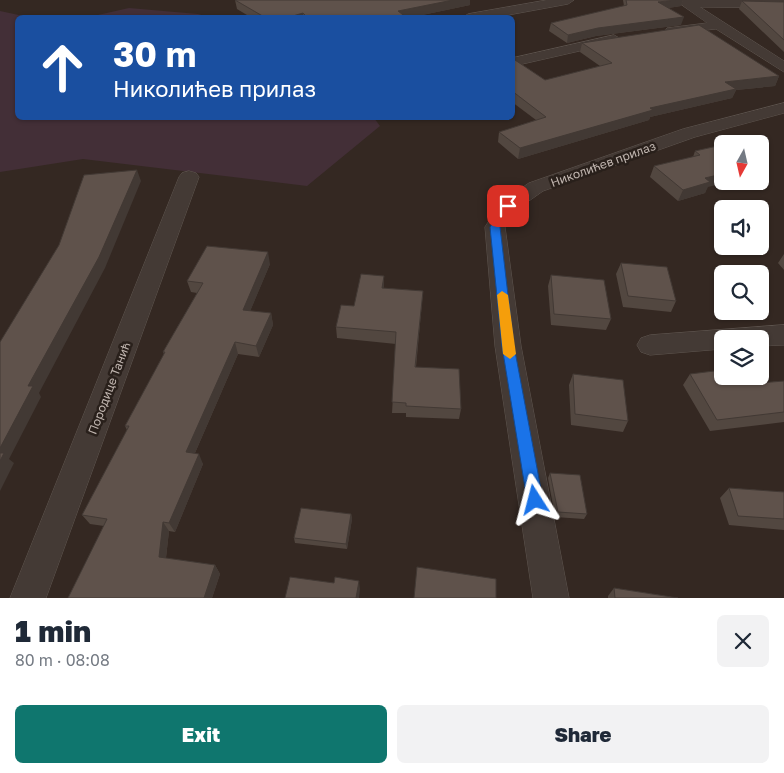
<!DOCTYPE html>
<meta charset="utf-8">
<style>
:root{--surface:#fff;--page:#f2f2f3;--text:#1f2937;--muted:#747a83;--accent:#0f766e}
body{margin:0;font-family:"Golos Text",sans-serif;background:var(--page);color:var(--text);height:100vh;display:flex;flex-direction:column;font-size:19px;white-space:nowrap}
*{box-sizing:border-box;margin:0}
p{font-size:16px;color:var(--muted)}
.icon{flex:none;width:28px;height:28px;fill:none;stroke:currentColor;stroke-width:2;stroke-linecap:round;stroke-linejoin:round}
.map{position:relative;height:598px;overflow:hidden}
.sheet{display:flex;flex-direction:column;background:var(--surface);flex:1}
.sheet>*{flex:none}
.guide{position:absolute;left:15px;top:15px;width:500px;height:105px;border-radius:8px;box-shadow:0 1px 4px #0004;background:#1a4fa0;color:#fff;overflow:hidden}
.needle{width:32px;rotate:188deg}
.tools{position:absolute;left:714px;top:135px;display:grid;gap:10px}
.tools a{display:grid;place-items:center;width:55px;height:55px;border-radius:8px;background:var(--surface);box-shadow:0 1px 4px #0004;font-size:25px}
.pin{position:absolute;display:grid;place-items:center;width:42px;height:42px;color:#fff;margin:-21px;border-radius:10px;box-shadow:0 2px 8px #0006}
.me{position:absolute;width:55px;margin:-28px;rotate:351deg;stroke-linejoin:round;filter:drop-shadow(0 0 4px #0008)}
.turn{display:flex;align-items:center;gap:18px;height:105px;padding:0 15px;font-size:22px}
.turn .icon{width:65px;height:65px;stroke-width:2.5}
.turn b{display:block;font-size:35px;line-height:42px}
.round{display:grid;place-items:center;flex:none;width:52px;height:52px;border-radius:8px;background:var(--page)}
.overview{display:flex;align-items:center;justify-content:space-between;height:85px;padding:0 15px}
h1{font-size:30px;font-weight:800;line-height:38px}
.cta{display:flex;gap:10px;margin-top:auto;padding:10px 15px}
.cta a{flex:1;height:58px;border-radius:8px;background:var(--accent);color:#fff;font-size:20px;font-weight:800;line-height:58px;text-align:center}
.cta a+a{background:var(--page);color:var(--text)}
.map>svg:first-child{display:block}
.green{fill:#432f37}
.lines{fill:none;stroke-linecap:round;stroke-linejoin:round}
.minor-casing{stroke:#5f5650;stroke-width:1}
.minor{fill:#443a35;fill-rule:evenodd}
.wall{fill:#524740}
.shaded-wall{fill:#423934}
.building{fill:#5f524b;stroke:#423934}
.route{fill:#1a73e8;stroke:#114b97}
.slow{fill:#f59e0b}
.labels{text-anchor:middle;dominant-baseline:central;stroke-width:5;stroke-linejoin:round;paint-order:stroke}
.street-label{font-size:12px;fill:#c1b6b0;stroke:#29201b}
</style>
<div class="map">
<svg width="784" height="598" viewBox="0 0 784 598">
<rect width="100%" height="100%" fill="#342822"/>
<path class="green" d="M129,8L198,14L208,17H89Z
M0,11L28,17L18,18V118H374L380,126L307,186L83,159L0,172Z"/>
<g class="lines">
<defs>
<path id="minor" d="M547,0H574L568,4L492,18H462L468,14Z
M675,0H784V8L700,7L784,61V72L716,29L667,34L665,31L667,28L707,23Z
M614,35L621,39L619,42L518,65L512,64L513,58Z
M784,103V113L695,137L543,191L516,210L505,227L521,346L569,598H533L495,346L485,227L501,202L529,183L683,129Z
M189,171L196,173L199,177L46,598H10L179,177L182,173Z
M784,325V345L760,346V339H722V349L650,355L641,352L637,345L641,338L650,335Z"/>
</defs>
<use href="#minor" class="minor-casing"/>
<use href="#minor" class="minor"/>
</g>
<path class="wall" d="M235,0H470V5L408,18H252L237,9Z
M623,0H683L681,6L668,8L681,25L596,36L567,43L549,31L551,23L624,6Z
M742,1L784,2V52L739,9Z
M582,43L779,76L775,86L736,90L732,98L650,117L649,120L518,159L498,142L499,132L536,120L512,102V58L545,80L600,66L580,52Z
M722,145L705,193L678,201L650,177L654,166L693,157L695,151Z
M784,254V270L778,263Z
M621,263L676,301L671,312L623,307L616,274Z
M270,264L250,311L271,313L273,325L259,357L238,354L195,453L203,464L175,532L169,531L166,558L215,565L220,574L212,598H68L104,526L90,524L82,515L127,430L125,426L164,354L163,352L197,293L191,292L187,281Z
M551,275L611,319L606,330L551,325L548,286Z
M384,288L423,291L416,367L461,409L459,419L406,417V413H392L396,344L337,338L336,327L354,306Z
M573,374L628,421L623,432L571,425L569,385Z
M690,374L747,384L784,381V422L710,431L683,385Z
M550,473L587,514L584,519L555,517L548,478Z
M729,488L784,492V530L729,525L720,498Z
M351,514L352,519L347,549L295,543L294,538Z
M614,588L678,598H608V596Z"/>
<path class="shaded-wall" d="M453,0H470V5L408,18H398V11Z
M676,0H683L681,6L656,10L658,2Z
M303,13V18H286Z
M684,17L681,25L596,36L567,43L568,35L598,28Z
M779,76L775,86L736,90L732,98L650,117L649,120L518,159L520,148L650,108L725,82Z
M137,170L141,181L105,268L39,393L41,397L9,459L14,463L0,491V448L28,386Z
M722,174V181H733L708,187L705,193L678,201L683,190L705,178Z
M268,252L270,264L246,321L243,310Z
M384,276V287L382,299V288Z
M423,291L422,303L414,378L415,367Z
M271,313L273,325L259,357L256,346Z
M235,342L238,354L191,462L186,452Z
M199,454L203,464L175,532L169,523Z
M351,514L352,519L347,549L346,544Z
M163,522L169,531L165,566L159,557Z
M215,565L220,574L212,598H204Z
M359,581L360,589L359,598H356Z"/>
<path class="building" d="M235,0H453L398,11L407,18H369L367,16L361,18H308L303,13L286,18H266Z
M626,0H676L658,2L684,17L598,28L568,35L551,23L627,5Z
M742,1L784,2V40Z
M699,25L779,76L725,82L736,89L650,108L653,110L520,148L499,132L546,117L512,91V58L545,80L612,63L582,43Z
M722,145V174L705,178L710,182L683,190L654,166L700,155L695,151Z
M137,170L99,257L28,386H33L0,448V342L59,245L84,175Z
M207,246L268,252L243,310L271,313L256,346L235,342L186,452L199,454L169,523L163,522L159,557L215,565L204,598H68L107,519L82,515L129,426H125L165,352H163L203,283L187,281Z
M621,263L667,267L676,301L628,296Z
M361,274L384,276L382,288L423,291L415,367L459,369L461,409L406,406V403L392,402L396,332L336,327L341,305L354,306Z
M551,275L604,280L611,319L554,314Z
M722,370V376H742L747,384L784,381V412L717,420L690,374Z
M573,374L623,380L628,421L575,414Z
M0,453H4L0,461Z
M550,473L580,475L587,514L558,512Z
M729,488L784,492V519L738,516Z
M301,508L351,514L346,544L294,538Z
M417,567L496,579V598H414Z
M290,577L334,583L335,577L359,581L356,598H285Z
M614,588L678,598H615Z"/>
<path class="route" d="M508,203L513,206L500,227L514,346L543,500L540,505L535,507L530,505L527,500L502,346L490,227L505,204Z"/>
<path class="slow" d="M502,291L508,295L516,354L510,359L503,354L497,295Z"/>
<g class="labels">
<g class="street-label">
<text transform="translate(603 164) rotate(-20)">Николићев прилаз</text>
<text transform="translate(109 388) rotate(-69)">Породице Танић</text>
</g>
</g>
</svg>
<div class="tools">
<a><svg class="needle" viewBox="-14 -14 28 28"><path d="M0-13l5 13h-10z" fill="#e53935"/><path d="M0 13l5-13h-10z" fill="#747a83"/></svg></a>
<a><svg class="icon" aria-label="sound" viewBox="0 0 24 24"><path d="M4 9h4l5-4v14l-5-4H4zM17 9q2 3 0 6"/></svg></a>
<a><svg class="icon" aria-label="search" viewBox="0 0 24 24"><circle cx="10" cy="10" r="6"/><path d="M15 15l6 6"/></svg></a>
<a><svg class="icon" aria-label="layers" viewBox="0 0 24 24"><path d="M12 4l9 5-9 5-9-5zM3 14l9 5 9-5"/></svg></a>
</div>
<div class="pin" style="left:508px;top:206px;background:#d93025"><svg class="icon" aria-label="arrive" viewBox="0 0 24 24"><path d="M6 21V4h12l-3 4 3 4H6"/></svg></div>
<svg class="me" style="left:535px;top:500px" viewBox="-20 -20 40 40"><path d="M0-17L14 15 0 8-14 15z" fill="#1a73e8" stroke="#fff" stroke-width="4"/></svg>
<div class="guide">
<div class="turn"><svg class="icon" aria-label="ahead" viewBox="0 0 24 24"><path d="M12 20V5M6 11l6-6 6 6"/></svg><div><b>30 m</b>Николићев прилаз</div></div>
</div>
</div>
<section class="sheet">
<div class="overview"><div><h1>1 min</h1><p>80 m · 08:08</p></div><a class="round"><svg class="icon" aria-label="close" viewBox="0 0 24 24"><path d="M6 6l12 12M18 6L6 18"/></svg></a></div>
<div class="cta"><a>Exit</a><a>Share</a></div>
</section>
